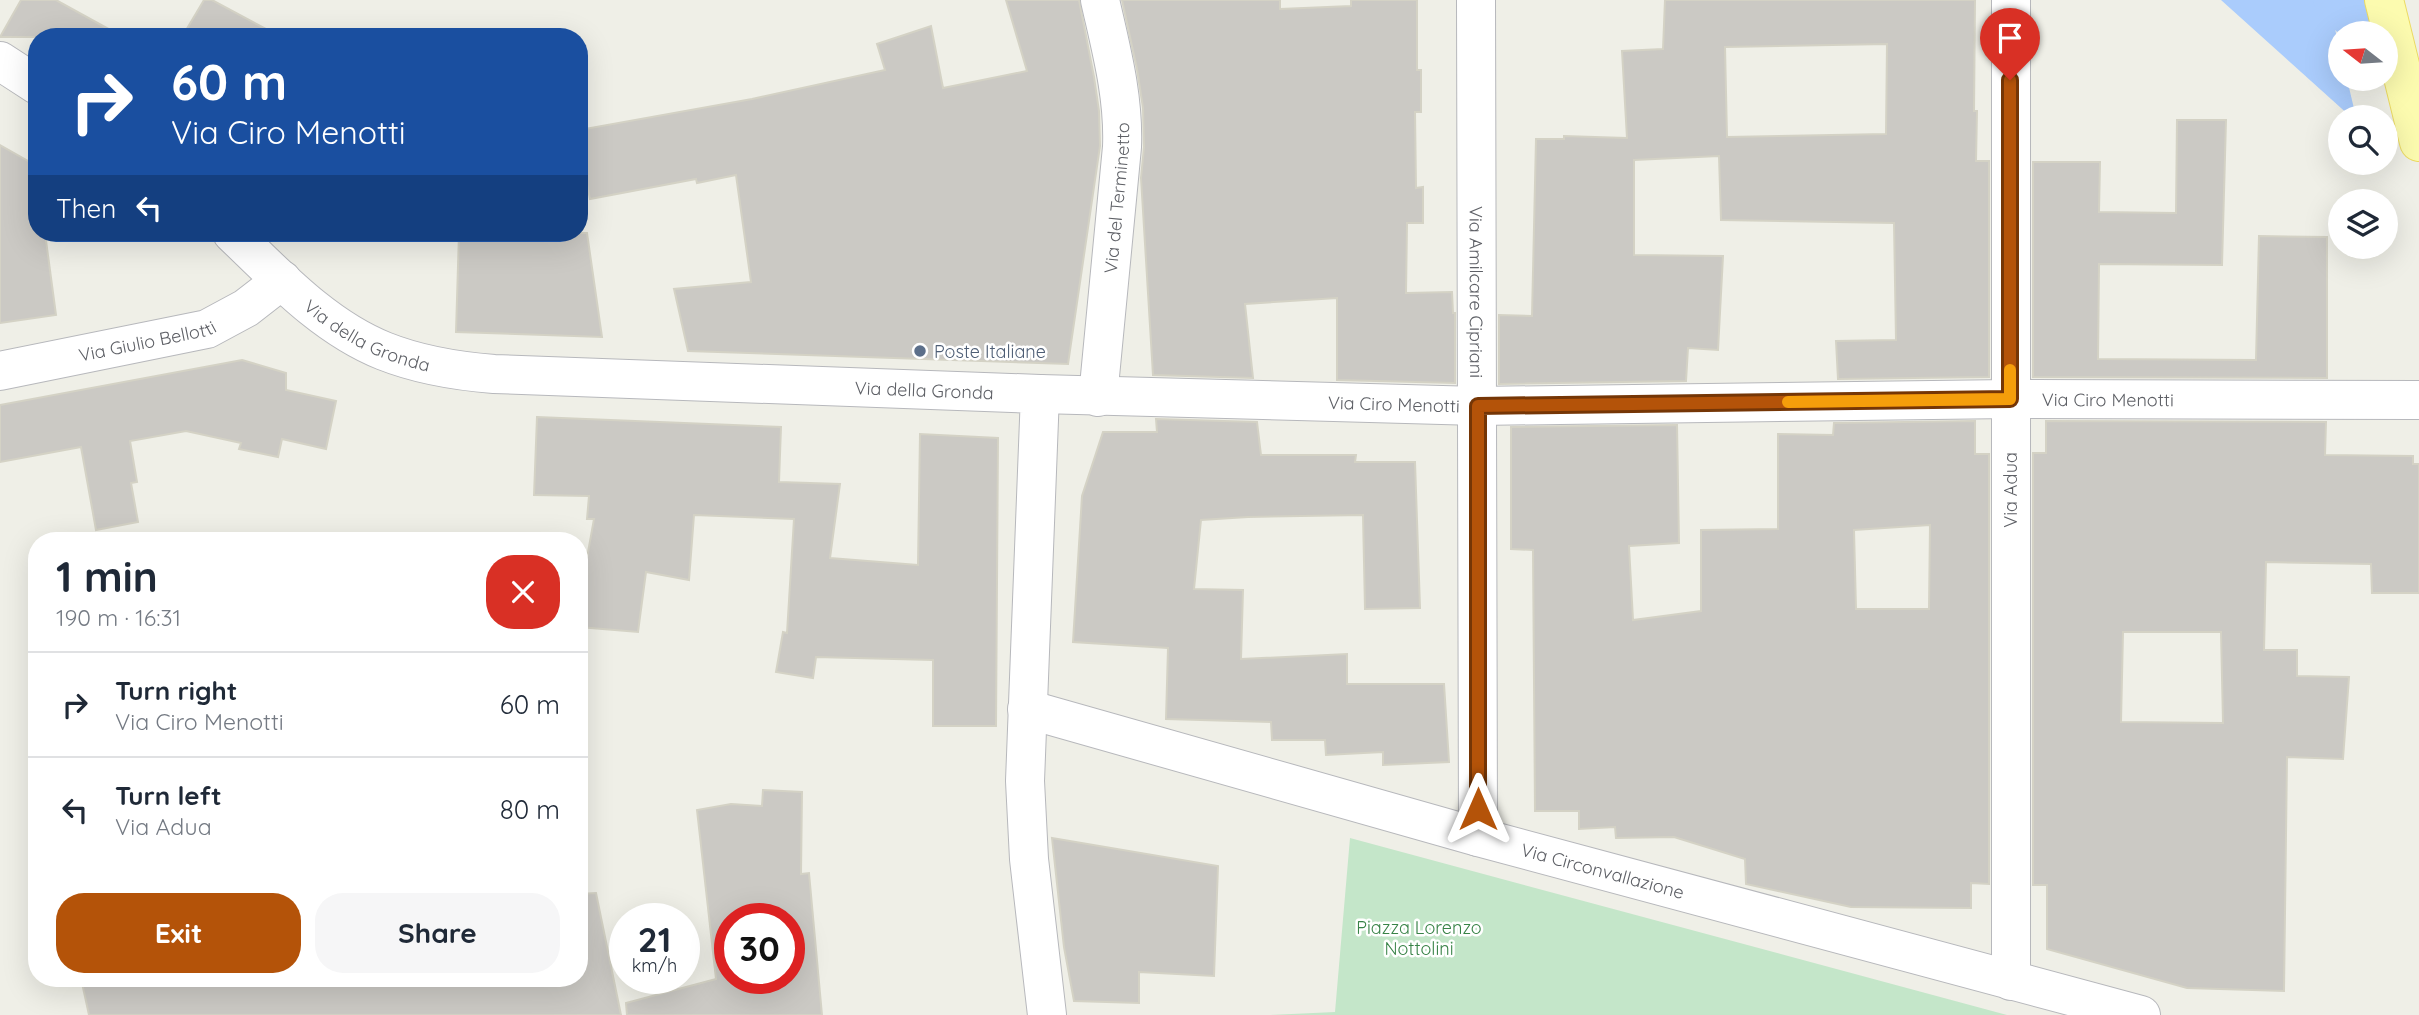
<!DOCTYPE html>
<meta charset="utf-8">
<style>
:root{--surface:#fff;--page:#f6f6f7;--text:#1f2937;--muted:#747a83;--line:#e0e1e3;--accent:#b45309}
body{margin:0;font-family:Quicksand,sans-serif;background:var(--page);color:var(--text);height:100vh;display:flex;flex-direction:column;font-size:26px;white-space:nowrap}
*{box-sizing:border-box;margin:0}
p{font-size:23px;color:var(--muted)}
.icon{flex:none;width:38px;height:38px;fill:none;stroke:currentColor;stroke-width:2;stroke-linecap:round;stroke-linejoin:round}
.map{position:relative;flex:1;overflow:hidden}
.sheet{position:absolute;left:28px;top:532px;width:560px;height:455px;display:flex;flex-direction:column;background:var(--surface);border-radius:28px;box-shadow:0 7px 28px #0002}
.sheet>*{flex:none}
.top-card{position:absolute;left:28px;top:28px;width:560px;height:214px;border-radius:28px;box-shadow:0 7px 28px #0002;background:#1a4fa0;color:#fff;overflow:hidden}
.needle{width:46px;rotate:287deg}
.buttons{position:absolute;left:2328px;top:21px;display:grid;gap:14px}
.buttons a{display:grid;place-items:center;width:70px;height:70px;border-radius:50%;background:var(--surface);box-shadow:0 7px 28px #0002;font-size:35px}
.speed{position:absolute;left:609px;top:903px;display:flex;gap:14px;font-size:35px;font-weight:700;text-align:center}
.speed>*{display:grid;place-content:center;width:91px;height:91px;border-radius:50%;background:var(--surface);box-shadow:0 7px 28px #0002;line-height:1}
.speed small{font-size:18px;font-weight:400}
.speed .limit{border:10px solid #d22;background:#fff;color:#111}
.pin{position:absolute;display:grid;place-items:center;width:60px;height:60px;color:#fff;margin:-72px -30px;border-radius:50% 50% 50% 0;rotate:-45deg;box-shadow:0 0 7px #0007}
.pin .icon{rotate:45deg}
.me{position:absolute;width:77px;margin:-38px;rotate:0deg;stroke-linejoin:round;filter:drop-shadow(0 0 5px #0008)}
.turn{display:flex;align-items:center;gap:24px;height:147px;padding:0 28px;font-size:32px}
.turn .icon{width:91px;height:91px;stroke-width:2.5}
.turn b{display:block;font-size:49px;line-height:60px}
.then{display:flex;align-items:center;height:66px;padding:0 28px;background:#0003;gap:14px;font-size:26px}
.round{display:grid;place-items:center;flex:none;width:74px;height:74px;border-radius:28px;background:var(--page)}
.overview{display:flex;align-items:center;justify-content:space-between;height:119px;padding:0 28px}
h1{font-size:42px;font-weight:800;line-height:52px}
.action{display:flex;gap:14px;margin-top:auto;padding:14px 28px}
.action a{flex:1;height:80px;border-radius:28px;background:var(--accent);color:#fff;font-size:28px;font-weight:800;line-height:80px;text-align:center}
.action a+a{background:var(--page);color:var(--text)}
ul{padding:0;list-style:none}
li{display:flex;align-items:center;gap:21px;height:105px;padding:0 28px;border-top:2px solid var(--line)}
li div{flex:1}
li b{display:block;font-size:26px}
li em{font-style:normal}
.map>svg:first-child{display:block}
.green{fill:#c4e6c9}
.water{fill:#aaccfc}
.lines{fill:none;stroke-linecap:round;stroke-linejoin:round}
.canal{stroke:#aaccfc;stroke-width:47}
.building{fill:#cbc9c4;stroke:#d4d2c5;stroke-width:2;fill-rule:evenodd}
.minor-casing{stroke:#b7b8bc;stroke-width:40}
.major-casing{stroke:#ecdb63;stroke-width:40}
.minor{stroke:#fff;stroke-width:38}
.major{stroke:#fcfbaf;stroke-width:38}
.route-casing{stroke:#753606;stroke-width:18}
.route{stroke:#b45309;stroke-width:12}
.slow{stroke:#f59e0b;stroke-width:12}
.service-dot{fill:#5c6f8a;stroke:#fff;stroke-width:2.5}
.labels{text-anchor:middle;dominant-baseline:central;stroke-width:5;stroke-linejoin:round;paint-order:stroke}
.street-label{font-size:18px;fill:#5e6066;stroke:#fff}
.service-label{font-size:18px;fill:#4e5e75;stroke:#fff;text-anchor:start}
.park-label{font-size:18px;fill:#388347;stroke:#fff}
</style>
<div class="map">
<svg width="2419" height="1015" viewBox="0 0 2419 1015">
<rect width="100%" height="100%" fill="#efefe7"/>
<path class="green" d="M1350,838L2007,1015H1270L1335,1012Z"/>
<path class="water" d="M2221,0H2328L2340,50V79H2347L2356,117H2351Z"/>
<g class="lines">
<path class="canal" d="M2337,0L2373,33"/>
</g>
<path class="building" d="M21,0H56L123,37H0Z
M204,0H212L281,37H182Z
M1006,0H1079L1094,77L1099,111L1100,146L1068,364L688,351L674,289L751,282L736,175L697,183L696,179L590,199L579,146V130L752,99L885,70L877,44L931,26L943,88L1027,71Z
M1122,0H1280V9L1351,6V0H1417V70H1421V112H1415L1416,188L1423,187V223H1407L1406,293L1452,292L1453,313H1455V383L1337,380V298L1245,304L1253,378L1153,375L1141,178L1144,147L1143,108L1137,69Z
M1665,0H1975L1974,111H1977L1976,161H1989V377L1838,379L1836,341L1896,340L1894,223L1721,220L1719,156L1634,160V255L1723,256L1718,350L1688,348L1686,381L1499,384V315L1532,316L1536,139H1564V136L1627,138L1622,51L1663,49ZM1887,44L1886,134L1727,137L1725,47Z
M2177,120H2226L2222,265L2099,264L2098,359L2256,360L2259,236L2327,237V378L2033,377V162H2100L2099,212L2176,213Z
M0,145L37,166V233H45L56,315L0,323Z
M459,233H587L602,337L456,332Z
M242,360L286,373V390L336,401L326,449L282,439L278,457L239,449L241,443L186,431L130,441L137,482L131,483L138,522L96,530L81,447L0,462V405Z
M537,417L781,427L779,482L840,484L830,558L918,565L920,434L998,438L996,726H933V660L816,657L813,678L776,672L783,632L787,633L794,519L694,515L689,580L646,572L638,632L579,627V602L594,519H587L589,496L534,495Z
M1156,419L1257,422L1261,455H1356L1355,462H1415L1420,608L1365,609L1363,515L1248,517L1201,520L1194,589L1243,590L1241,659L1347,654V684H1444L1449,762L1383,765V752L1326,755L1325,740H1272L1271,722L1166,719L1168,648L1073,642L1082,496L1103,432H1157Z
M1975,421V454H1989V884L1971,883V908L1851,907L1746,884L1745,859L1674,837L1616,838L1615,827L1579,829V811H1535L1533,550L1511,549V427L1677,425L1679,543L1629,546L1633,620L1701,611V530L1778,529V434L1833,435L1834,423ZM1930,525L1929,609H1856L1854,530Z
M2046,421L2326,422L2325,455L2413,456V464H2419V593H2372L2371,564L2266,562L2264,650H2297V676L2349,677L2343,759L2287,757L2284,991L2187,988L2047,949V885H2033V453H2046ZM2123,632H2221L2223,723L2121,722Z
M763,790L802,792L801,874L809,873L822,1015H627L626,1003L716,979L697,810L731,804L762,806ZM730,919H789V978H730Z
M1052,838L1218,866L1214,976L1139,972V1003L1074,1001L1064,947Z
M596,893L621,1015H89L82,983L108,978H579V894Z"/>
<g class="lines">
<defs>
<g id="minor">
<path id="s1" d="M1476,0L1478,837"/>
<path d="M0,61L37,85"/>
<path id="s2" d="M232,233C277,276 324,327 384,351C419,365 456,371 494,374L1040,394L1025,781L1029,859L1047,1015"/>
<path id="s3" d="M0,371L207,329L246,308L282,280"/>
<path id="s4" d="M1040,394L1478,406L2010,399L2419,400"/>
<path id="s5" d="M1098,397L1122,147C1124,96 1111,49 1100,0"/>
<path id="s6" d="M1027,709L1478,837L2141,1015"/>
<path d="M2011,981V0"/>
</g>
<path id="major" d="M2384,0L2419,142"/>
</defs>
<use href="#minor" class="minor-casing"/>
<use href="#major" class="major-casing"/>
<use href="#minor" class="minor"/>
<use href="#major" class="major"/>
</g>
<g class="lines">
<defs>
<path id="route" d="M1478,809V406L2010,399V80"/>
</defs>
<use href="#route" class="route-casing"/>
<use href="#route" class="route"/>
<path class="slow" d="M1788,402L2010,399V370"/>
</g>
<circle class="service-dot" cx="920" cy="351" r="7"/>
<g class="labels">
<g class="street-label">
<text stroke="none"><textPath href="#s5" startOffset="200">Via del Terminetto</textPath></text>
<text stroke="none"><textPath href="#s1" startOffset="292">Via Amilcare Cipriani</textPath></text>
<text stroke="none"><textPath href="#s2" startOffset="172">Via della Gronda</textPath></text>
<text stroke="none"><textPath href="#s3" startOffset="150">Via Giulio Bellotti</textPath></text>
<text stroke="none"><textPath href="#s2" startOffset="737">Via della Gronda</textPath></text>
<text stroke="none"><textPath href="#s4" startOffset="1068">Via Ciro Menotti</textPath></text>
<text stroke="none"><textPath href="#s4" startOffset="354">Via Ciro Menotti</textPath></text>
<text transform="translate(2010 490) rotate(-90)">Via Adua</text>
<text stroke="none"><textPath href="#s6" startOffset="598">Via Circonvallazione</textPath></text>
</g>
<g class="service-label">
<text x="934" y="351">Poste Italiane</text>
</g>
<g class="park-label">
<text x="1419" y="927">Piazza Lorenzo<tspan x="1419" dy="21">Nottolini</tspan></text>
</g>
</g>
</svg>
<div class="buttons">
<a><svg class="needle" viewBox="-14 -14 28 28"><path d="M0-13l5 13h-10z" fill="#e53935"/><path d="M0 13l5-13h-10z" fill="#747a83"/></svg></a>
<a><svg class="icon" aria-label="search" viewBox="0 0 24 24"><circle cx="10" cy="10" r="6"/><path d="M15 15l6 6"/></svg></a>
<a><svg class="icon" aria-label="layers" viewBox="0 0 24 24"><path d="M12 4l9 5-9 5-9-5zM3 14l9 5 9-5"/></svg></a>
</div>
<div class="speed"><div>21<small>km/h</small></div><div class="limit">30</div></div>
<div class="pin" style="left:2010px;top:80px;background:#d93025"><svg class="icon" aria-label="arrive" viewBox="0 0 24 24"><path d="M6 21V4h12l-3 4 3 4H6"/></svg></div>
<svg class="me" style="left:1478px;top:809px" viewBox="-20 -20 40 40"><path d="M0-17L14 15 0 8-14 15z" fill="#b45309" stroke="#fff" stroke-width="4"/></svg>
<div class="top-card">
<div class="turn"><svg class="icon" aria-label="right" viewBox="0 0 24 24"><path d="M7 20v-9h11M14 6l5 5-5 5"/></svg><div><b>60 m</b>Via Ciro Menotti</div></div>
<div class="then">Then<svg class="icon" aria-label="left" viewBox="0 0 24 24"><path d="M17 20v-9H6M10 6l-5 5 5 5"/></svg></div>
</div>
<section class="sheet">
<div class="overview"><div><h1>1 min</h1><p>190 m · 16:31</p></div><a class="round" style="background:#d93025;color:#fff"><svg class="icon" aria-label="close" viewBox="0 0 24 24"><path d="M6 6l12 12M18 6L6 18"/></svg></a></div>
<ul>
<li><svg class="icon" aria-label="right" viewBox="0 0 24 24"><path d="M7 20v-9h11M14 6l5 5-5 5"/></svg><div><b>Turn right</b><p>Via Ciro Menotti</p></div><em>60 m</em></li>
<li><svg class="icon" aria-label="left" viewBox="0 0 24 24"><path d="M17 20v-9H6M10 6l-5 5 5 5"/></svg><div><b>Turn left</b><p>Via Adua</p></div><em>80 m</em></li>
</ul>
<div class="action"><a>Exit</a><a>Share</a></div>
</section>
</div>
